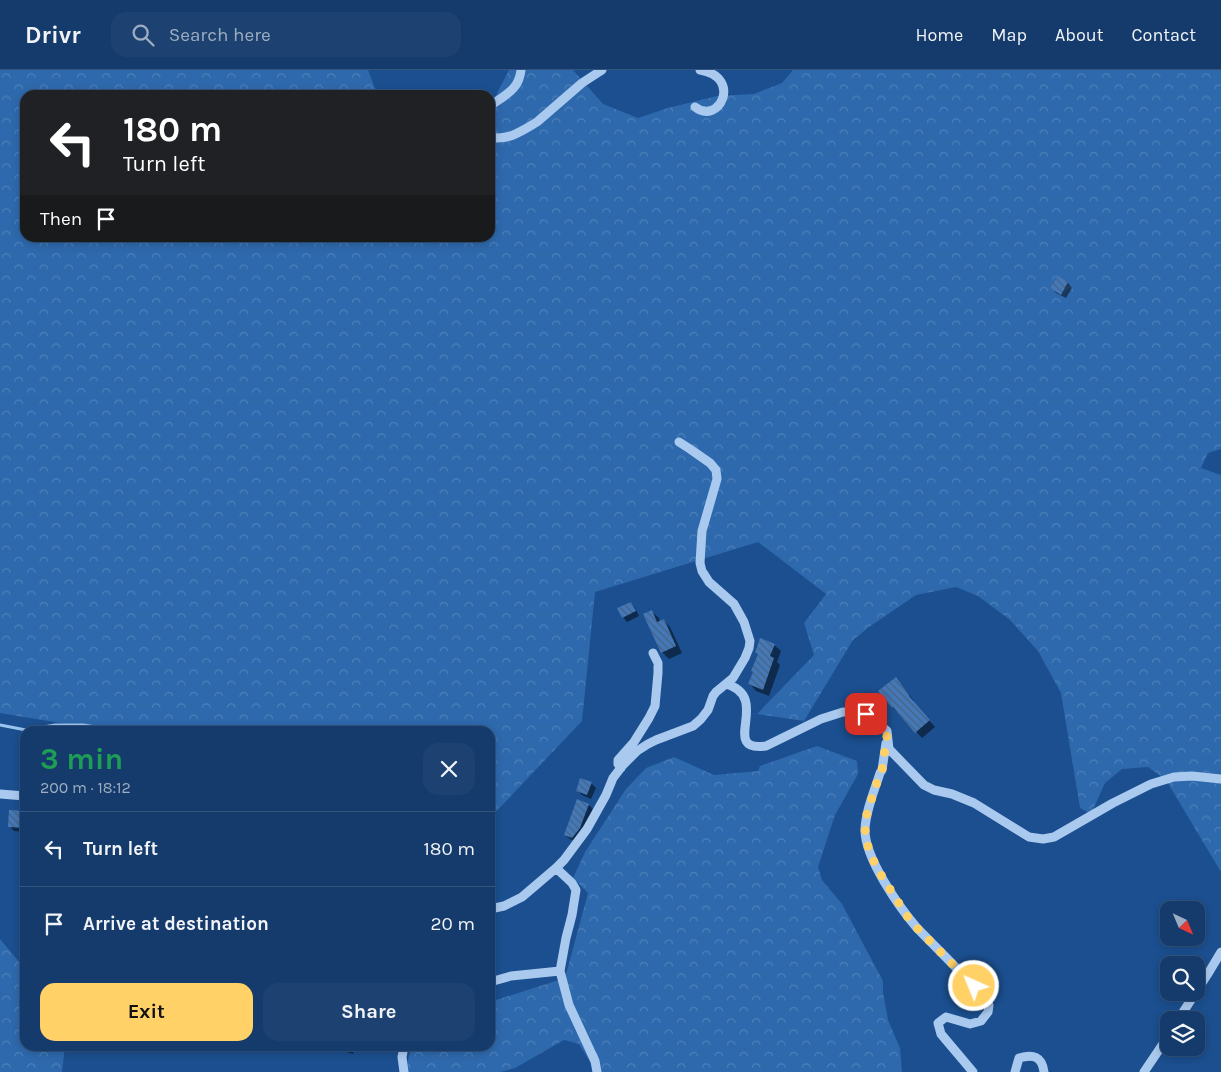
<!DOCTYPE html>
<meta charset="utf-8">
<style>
:root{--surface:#143b6b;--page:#1d4271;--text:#f1f3f6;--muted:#9dadc1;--line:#33557e;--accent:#ffd166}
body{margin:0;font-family:Karla,sans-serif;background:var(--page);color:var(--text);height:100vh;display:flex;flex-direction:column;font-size:19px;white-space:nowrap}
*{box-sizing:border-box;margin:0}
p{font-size:16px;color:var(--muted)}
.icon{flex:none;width:28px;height:28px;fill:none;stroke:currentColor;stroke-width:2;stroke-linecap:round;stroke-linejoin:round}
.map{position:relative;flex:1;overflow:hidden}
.drawer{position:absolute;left:20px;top:656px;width:475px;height:325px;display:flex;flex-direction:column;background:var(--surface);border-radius:15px;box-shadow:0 2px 8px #0003,0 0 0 1px var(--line)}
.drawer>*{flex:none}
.banner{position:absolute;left:20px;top:20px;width:475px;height:152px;border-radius:15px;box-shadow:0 2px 8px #0003,0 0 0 1px var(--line);background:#202124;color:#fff;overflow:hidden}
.needle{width:32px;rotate:136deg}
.controls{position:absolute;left:1160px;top:831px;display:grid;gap:10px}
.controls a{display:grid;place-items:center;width:45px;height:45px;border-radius:10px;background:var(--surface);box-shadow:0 2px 8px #0003,0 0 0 1px var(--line);font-size:25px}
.pin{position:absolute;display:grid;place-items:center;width:42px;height:42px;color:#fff;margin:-21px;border-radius:10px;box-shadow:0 2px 8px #0006}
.me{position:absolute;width:55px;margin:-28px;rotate:316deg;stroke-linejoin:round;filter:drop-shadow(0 0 4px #0008)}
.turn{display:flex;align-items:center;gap:18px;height:105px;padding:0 20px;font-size:22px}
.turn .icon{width:65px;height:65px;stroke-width:2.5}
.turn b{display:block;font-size:35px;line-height:42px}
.then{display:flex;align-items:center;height:48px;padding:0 20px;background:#0003;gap:10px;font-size:19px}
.round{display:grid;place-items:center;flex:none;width:52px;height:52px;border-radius:15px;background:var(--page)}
.head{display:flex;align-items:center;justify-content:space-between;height:85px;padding:0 20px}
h1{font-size:30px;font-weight:700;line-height:38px;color:#1e9e55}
.button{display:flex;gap:10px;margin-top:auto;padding:10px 20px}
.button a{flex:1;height:58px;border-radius:15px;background:var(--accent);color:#111;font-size:20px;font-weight:700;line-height:58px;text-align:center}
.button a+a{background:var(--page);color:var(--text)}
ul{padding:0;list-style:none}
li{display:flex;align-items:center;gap:15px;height:75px;padding:0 20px;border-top:1px solid var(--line)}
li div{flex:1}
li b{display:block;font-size:19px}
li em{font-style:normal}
header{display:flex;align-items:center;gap:30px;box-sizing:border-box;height:70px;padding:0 25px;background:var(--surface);border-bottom:1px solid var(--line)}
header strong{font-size:24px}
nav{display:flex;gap:28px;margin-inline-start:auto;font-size:18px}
.search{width:350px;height:45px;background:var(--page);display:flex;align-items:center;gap:12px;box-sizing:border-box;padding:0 18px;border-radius:15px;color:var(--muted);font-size:19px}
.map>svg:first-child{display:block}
.forest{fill:url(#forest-crowns)}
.shadow{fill:#0007}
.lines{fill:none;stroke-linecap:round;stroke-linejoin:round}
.stream{stroke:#9cc4f0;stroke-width:3}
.building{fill:url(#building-back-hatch)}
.minor{stroke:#a9c9ee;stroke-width:9}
.route{stroke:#ffd166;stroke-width:9;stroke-dasharray:0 16.2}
</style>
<header>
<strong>Drivr</strong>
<div class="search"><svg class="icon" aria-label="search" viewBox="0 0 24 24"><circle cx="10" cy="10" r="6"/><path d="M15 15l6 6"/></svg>Search here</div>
<nav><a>Home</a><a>Map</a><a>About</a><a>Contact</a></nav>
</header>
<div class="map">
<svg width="1221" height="1002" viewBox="0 0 1221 1002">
<defs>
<pattern id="forest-crowns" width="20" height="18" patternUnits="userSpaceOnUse" patternTransform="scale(1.25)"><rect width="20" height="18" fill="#2e69ad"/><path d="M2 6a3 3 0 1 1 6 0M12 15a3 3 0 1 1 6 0" fill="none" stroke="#4d80b9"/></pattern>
<pattern id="building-back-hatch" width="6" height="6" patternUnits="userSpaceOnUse" patternTransform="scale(1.25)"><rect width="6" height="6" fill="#4478b7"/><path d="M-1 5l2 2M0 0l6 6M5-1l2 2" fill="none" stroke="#486282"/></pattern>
</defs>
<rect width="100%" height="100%" fill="#1b4f8f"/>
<path class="forest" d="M0,0H368L374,16L379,25H25V168H490V37L509,0H573L603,34L638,48L668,38L717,26L754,24L782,13L793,0H1221V379L1208,383L1201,398L1221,405V802L1166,710L1148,697L1122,699L1105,713L1091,744L1080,738L1061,623L1038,581L1009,549L978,526L956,517L916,525L869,557L853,570L804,651L757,644L814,585L804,553L826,524L758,472L595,522L582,651L490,748V661H108L0,643Z
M817,676L857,691L858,704L835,745L818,797L822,810L842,834L883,911V922L888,950L900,978L902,1002H596L579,974L564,970L515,998L501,1002H408C406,993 409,984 413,976H490V932L565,908L588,823L573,808L585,782L626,719L646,698L674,687L714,705L758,701L760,696Z
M0,869L25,899V976H65L62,1002H0Z"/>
<path class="shadow" d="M1059,208L1068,213L1072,218L1066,228L1056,223L1052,218Z
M631,533L635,538L639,546L627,552L623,547Z
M651,541L659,548L660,552L663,550L670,557L682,583L669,589L662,582Z
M774,575L781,581L777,592L780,595L769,626L756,621L750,614L759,585L756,582Z
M901,615L914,631L913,632L935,657L922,668L899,643L893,638L880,621Z
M591,713L596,718L591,729L582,725L577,720Z
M589,735L593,739L577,772L570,769L565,765Z
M25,742V762L14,761L10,757Z
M336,976H355L353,984L340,980Z"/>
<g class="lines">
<path class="stream" d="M0,655L26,660L55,655H83L121,661"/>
</g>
<path class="building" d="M1058,206L1068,212L1061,225L1050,218Z
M631,532L636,541L622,548L617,538Z
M652,540L657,552L664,549L676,576L661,583L643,544Z
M760,568L775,574L770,586L774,588L763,620L748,614L753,602L751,601L758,584L755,583Z
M896,607L909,625V626L930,650L915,663L893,637L892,638L878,621Z
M580,708L592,712L587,725L576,721Z
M577,729L589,734L580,758L572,768L564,765Z
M9,740L25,741V758L8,757Z"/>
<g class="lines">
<path class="minor" d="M490,36C505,25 519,20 521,0
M695,37C719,56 743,7 700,0
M490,67C508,71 522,61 537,52L582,13L602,0
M726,614C773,627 718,683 766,676L821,649L843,642H861L873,649L887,661L889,679L924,715L934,720L952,724L974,733L1029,767L1043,769L1054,767L1113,733L1151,714L1174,707L1192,706L1221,709
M886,673L882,700L880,703C874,722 866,740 865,759C864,787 899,837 917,858L985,927L989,935L988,942L981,951L970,954L946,947L938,953L941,964L973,1002
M621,698L618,694V690L634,672L649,648L655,636L658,603V593L653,583
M0,724L25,726
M556,798L572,813L576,820L572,845L566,868L560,901L569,935L595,991L597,1002
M490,839L504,836L522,827L556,798L564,790L587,759L606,725L613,708L623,695L637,681L648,674L656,670L693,656L701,649L708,640L713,626L716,622L733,608L745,588L749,578L750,571L744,552L734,534L709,512L702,501L700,493L702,461L717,409L716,400L710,393L690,379L679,372
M490,912L511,906L560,901
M1178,950L1209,902L1221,882
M404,976L402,987L404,1002
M1015,1002L1019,988C1033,984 1042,986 1044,1002
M1144,1002L1169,965"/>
</g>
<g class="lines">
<path class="route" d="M866,644L873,649L887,661V665L882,700L880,703L867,743L865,762L866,771L876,797L907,846L917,858L974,916"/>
</g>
</svg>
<div class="controls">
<a><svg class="needle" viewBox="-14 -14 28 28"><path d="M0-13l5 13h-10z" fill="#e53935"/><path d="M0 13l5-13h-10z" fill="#9dadc1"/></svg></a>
<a><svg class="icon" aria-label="search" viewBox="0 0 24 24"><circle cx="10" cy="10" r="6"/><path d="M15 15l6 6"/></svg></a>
<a><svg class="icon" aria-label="layers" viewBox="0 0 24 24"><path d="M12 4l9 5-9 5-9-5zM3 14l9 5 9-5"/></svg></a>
</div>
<div class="pin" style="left:866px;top:644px;background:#d93025"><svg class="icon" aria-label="arrive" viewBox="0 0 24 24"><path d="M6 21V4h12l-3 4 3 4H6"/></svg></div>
<svg class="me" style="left:974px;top:916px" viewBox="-20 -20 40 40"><circle r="17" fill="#ffd166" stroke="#fff" stroke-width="3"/><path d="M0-11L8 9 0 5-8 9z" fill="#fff"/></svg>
<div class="banner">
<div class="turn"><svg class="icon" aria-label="left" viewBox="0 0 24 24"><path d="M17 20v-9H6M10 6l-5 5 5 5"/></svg><div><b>180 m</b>Turn left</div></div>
<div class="then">Then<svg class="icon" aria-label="arrive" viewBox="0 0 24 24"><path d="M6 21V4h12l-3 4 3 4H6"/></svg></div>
</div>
<section class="drawer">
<div class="head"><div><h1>3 min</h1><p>200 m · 18:12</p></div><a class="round"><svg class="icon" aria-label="close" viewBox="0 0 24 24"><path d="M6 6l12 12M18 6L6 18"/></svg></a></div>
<ul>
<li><svg class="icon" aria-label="left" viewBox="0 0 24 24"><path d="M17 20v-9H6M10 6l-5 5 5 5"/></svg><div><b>Turn left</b></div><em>180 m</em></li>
<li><svg class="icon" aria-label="arrive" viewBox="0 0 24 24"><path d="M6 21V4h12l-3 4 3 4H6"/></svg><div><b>Arrive at destination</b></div><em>20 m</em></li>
</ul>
<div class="button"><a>Exit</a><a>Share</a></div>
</section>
</div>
